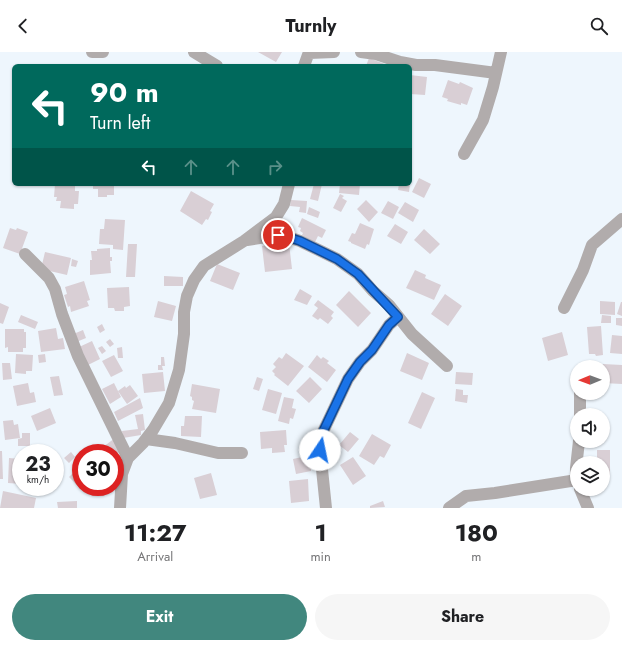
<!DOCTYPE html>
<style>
:root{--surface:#fff;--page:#f6f6f6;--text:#202124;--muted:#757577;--accent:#41877e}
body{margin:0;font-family:Jost,sans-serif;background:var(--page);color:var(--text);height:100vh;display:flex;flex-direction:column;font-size:15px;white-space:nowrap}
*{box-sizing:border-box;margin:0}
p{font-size:13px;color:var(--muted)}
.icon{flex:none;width:22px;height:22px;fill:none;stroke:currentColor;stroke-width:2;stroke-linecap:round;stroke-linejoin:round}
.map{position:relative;height:456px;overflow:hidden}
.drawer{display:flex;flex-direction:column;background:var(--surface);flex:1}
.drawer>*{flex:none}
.guide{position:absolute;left:12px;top:12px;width:400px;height:122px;border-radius:6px;box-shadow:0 1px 3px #0004;background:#00695c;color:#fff;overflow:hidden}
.needle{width:26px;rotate:269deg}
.controls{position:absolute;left:570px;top:308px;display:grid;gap:8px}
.controls a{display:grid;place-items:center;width:40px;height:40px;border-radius:50%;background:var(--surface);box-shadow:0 1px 3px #0004;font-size:20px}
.speed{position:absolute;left:12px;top:392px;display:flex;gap:8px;font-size:20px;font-weight:700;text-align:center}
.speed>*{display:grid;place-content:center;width:52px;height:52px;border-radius:50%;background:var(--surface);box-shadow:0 1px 3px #0004;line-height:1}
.speed small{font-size:10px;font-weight:400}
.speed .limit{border:6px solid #d22;background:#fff;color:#111}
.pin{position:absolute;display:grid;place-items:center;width:34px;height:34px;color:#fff;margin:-17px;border:2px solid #fff;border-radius:50%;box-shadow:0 1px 4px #0007}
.me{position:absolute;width:44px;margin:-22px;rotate:11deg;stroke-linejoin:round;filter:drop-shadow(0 0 3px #0008)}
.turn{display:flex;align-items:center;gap:14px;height:84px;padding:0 12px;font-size:18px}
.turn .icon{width:52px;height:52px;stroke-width:2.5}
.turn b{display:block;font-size:28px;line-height:34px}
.lanes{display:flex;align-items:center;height:38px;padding:0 12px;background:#0003;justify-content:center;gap:20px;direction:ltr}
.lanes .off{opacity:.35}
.eta{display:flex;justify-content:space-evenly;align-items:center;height:68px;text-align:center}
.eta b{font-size:24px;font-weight:700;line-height:28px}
.cta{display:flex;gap:8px;margin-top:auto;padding:8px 12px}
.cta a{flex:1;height:46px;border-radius:24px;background:var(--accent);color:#fff;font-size:16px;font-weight:700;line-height:46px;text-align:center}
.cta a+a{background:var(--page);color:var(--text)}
header{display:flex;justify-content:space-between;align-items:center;height:52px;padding:0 12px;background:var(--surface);font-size:18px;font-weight:700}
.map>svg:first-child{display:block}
.building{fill:#d9cfd5}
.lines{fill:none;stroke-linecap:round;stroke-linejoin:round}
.minor{stroke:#b1acac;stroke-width:12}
.route-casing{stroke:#114b97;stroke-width:10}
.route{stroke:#1a73e8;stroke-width:7}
</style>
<header><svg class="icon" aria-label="back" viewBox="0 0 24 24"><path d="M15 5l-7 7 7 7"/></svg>Turnly<svg class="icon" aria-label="search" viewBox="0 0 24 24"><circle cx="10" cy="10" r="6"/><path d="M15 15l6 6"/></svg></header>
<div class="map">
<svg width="622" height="456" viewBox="0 0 622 456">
<rect width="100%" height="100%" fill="#eef6fd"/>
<path class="building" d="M258,0H282L276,10Z
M369,6L390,14H366Z
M410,23L427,25L425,43L410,42Z
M448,28L459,32L460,30L473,36L467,53L461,51V53L447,49L448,47L442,45Z
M419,126L431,132L424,146L412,140Z
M55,132H78V134H75V139H79L78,152H74V157L60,156L61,149H56L57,145H54Z
M93,132H114V143H107V145H98V137H93Z
M314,132H322L318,149L310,147Z
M340,132H360L359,143L339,141Z
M399,132H410L409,140L398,138Z
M191,139L214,152L210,159L212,160L208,168L206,167L202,173L180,159Z
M340,142L344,144L342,146L347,149L341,160L333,156Z
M291,148L307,149L306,161L299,160L300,155L290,154Z
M366,148L378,160L369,170L357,157Z
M388,149L399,155L393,167L381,161Z
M405,150L419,158L413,170L398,161Z
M309,155L320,160L318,166L307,162Z
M302,166L326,178L322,186L318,184L315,190L302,183L303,181L300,179L301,176L298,175Z
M105,167L125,168L123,198L113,197V193L99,192L100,177H104Z
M360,171L374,177L369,193L367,192L365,197L351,191V190L348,189L352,181L355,182Z
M395,172L408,180L401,192L387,184Z
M10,176L16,178L17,176L28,180L20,202L3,196Z
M424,177L440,192L430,202L414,188Z
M289,191L292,217L265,220L262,194Z
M128,192H137L135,225H126Z
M110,196V205H112V209H110L111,221L90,223V208H92L91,199H97V197Z
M45,200L71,206L67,223L41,217Z
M72,207L78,209L76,215L71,214Z
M217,212L240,221L233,238L210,229Z
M415,218L426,223L425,226L441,233L434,248L406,236Z
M164,224L183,225V234H164Z
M84,229L90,248L87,249L89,254L71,260L70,254L68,255L64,243L67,242L65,235Z
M129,235L130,254L124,255V259H115L114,256H108L107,236Z
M300,237L312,244L307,253L294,248Z
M349,239L371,261L358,275L336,253Z
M445,242L462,254L448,274L431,262Z
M318,248L334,260L331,264L333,266L328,272L320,266L318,268L312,264L318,256L314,253Z
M158,249L176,254L172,269L154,265Z
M600,249L615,250V263L600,262Z
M621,250H622V264L617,262Z
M0,251L9,255L3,272L0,271Z
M21,263L38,270L35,277L18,270Z
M602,263L611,264V271H601Z
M616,266H622V274L616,273Z
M102,272L105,278L100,281L97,275Z
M601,274L603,303L596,304L595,302H589L587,275Z
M56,276L58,287L63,286L65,297L41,300L38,279Z
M5,277H24V280H26V296H23V300H8V295L5,296Z
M83,278L86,286L74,291L71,283Z
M562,280L568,303L548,309L542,286Z
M612,283L622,284V302L610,301Z
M110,287L114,292L110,295L106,290Z
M92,289L100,307L86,314L77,296Z
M102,294L106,299L102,302L98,296Z
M122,295L123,306H118L117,296Z
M286,301L304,314L288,334L274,323L275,322L272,319L276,315L273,312L279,305L282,307Z
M407,301L429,311L422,328L400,319Z
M16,302L33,303L32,319H26V322L15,321Z
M45,302L46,310L39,311L38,303Z
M114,303L123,319L111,325L102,309Z
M317,303L321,307L323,305L329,309L327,311L336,318L327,330L308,315Z
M161,305H164L165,314H162L163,318H158V313H161Z
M2,311H10L12,327L3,328Z
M588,312H598V315H587Z
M603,312L622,313V332L603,331Z
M163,320L165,339L144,341L142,322Z
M456,320L473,321L472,333L455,332Z
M59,324L63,343L54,344L50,325Z
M257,325L263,327L259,339L253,337Z
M310,325L322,337L309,351L296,339Z
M28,331L30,341L34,340L36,350L17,354L13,334Z
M114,331L121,345L110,352L102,337Z
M192,332L220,337L216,361L192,357L194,349L192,348V345L190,344Z
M130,333L138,344L127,352L118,339L125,334L126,336Z
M268,337L282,341L276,362L262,358Z
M456,337L463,338V343H468L467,351L455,349Z
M422,340L435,346L421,377L408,371Z
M284,345L294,347L292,356L296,357L293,367L290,366L289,372L278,369Z
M140,346L143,356L118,369L114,360Z
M50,356L56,371L37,379L31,364Z
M143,362L145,378L141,379V383L123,386L122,379L138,377L135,363Z
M185,364H202L201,385L181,384V374H184Z
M13,368L14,373L18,372L20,386L5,388L3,369Z
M286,378L287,393H284L285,400L272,401V396L261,397L260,380Z
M350,380L359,387L348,400L339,393Z
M22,381H30V394H18V387L22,386Z
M372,382L391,393L384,406L380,404L374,413L359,404Z
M115,386L121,399L115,403V401H95Z
M597,398H610V424L603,425V411H597Z
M0,399H2L3,427H0Z
M71,400L75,405L69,411L64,406Z
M311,403V405H315L317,416L311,417V419L296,422L293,407Z
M353,405L366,424L353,433L340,413Z
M9,406L21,407V432L8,431Z
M579,406H589V411H580Z
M81,413V433L79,435L69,425Z
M211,421L217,443L200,447L194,426Z
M308,427L309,449L291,451L289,429Z
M3,439L36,446L34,456H0Z
M77,449V456H58L57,450Z
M383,449L385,455L370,456V454Z"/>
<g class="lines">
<path class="minor" d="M92,0H103
M194,0L217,14
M361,0L376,2L400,10L416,13H435L496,21
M309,1L334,0
M304,14L309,0
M464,102L483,68L493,35L501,0
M247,188L278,183L288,185L300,189L337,207L358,222L373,239L389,253L412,282L447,314
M25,202L49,226L55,237L62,262L78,304L128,406
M564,256L583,218L592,193L622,167
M580,363V341
M146,387L175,391L218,401H242
M577,429L576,416L579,389
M580,437L588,456
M120,456L122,422L128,406L143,391L153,378L169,351L179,318L184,282V260L187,244L194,228L204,214L244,189L276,165L284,152L289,132
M326,456L320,398V386L348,327L360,310L372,298L389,273L398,265
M449,456L466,444L495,441L577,428"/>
</g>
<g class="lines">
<defs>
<path id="route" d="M278,183L288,185L300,189L337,207L358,222L398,265L389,273L372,298L360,310L348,327L320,386V398"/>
</defs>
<use href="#route" class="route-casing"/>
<use href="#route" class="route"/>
</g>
</svg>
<div class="controls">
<a><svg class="needle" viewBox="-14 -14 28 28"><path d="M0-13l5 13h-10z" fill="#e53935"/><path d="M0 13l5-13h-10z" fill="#757577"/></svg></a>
<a><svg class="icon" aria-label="sound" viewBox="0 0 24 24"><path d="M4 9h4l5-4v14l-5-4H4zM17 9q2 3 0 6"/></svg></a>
<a><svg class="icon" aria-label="layers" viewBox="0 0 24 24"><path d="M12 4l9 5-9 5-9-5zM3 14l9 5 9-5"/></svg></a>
</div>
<div class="speed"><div>23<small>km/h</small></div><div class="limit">30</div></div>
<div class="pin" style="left:278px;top:183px;background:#d93025"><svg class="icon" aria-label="arrive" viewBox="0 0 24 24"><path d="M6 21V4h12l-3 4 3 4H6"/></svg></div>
<svg class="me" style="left:320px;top:398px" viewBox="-20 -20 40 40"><circle r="19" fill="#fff"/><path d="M0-13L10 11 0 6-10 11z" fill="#1a73e8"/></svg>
<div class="guide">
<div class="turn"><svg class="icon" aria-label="left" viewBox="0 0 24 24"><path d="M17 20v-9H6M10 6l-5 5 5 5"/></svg><div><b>90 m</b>Turn left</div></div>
<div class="lanes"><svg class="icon" aria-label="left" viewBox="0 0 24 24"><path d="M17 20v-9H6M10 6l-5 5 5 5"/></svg><svg class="icon off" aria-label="ahead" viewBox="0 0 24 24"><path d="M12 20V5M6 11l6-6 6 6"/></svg><svg class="icon off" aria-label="ahead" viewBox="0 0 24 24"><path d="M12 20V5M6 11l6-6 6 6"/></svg><svg class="icon off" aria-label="right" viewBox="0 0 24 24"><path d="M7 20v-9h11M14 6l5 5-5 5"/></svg></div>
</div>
</div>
<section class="drawer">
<div class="eta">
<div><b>11:27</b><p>Arrival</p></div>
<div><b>1</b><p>min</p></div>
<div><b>180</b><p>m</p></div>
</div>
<div class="cta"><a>Exit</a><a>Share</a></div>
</section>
